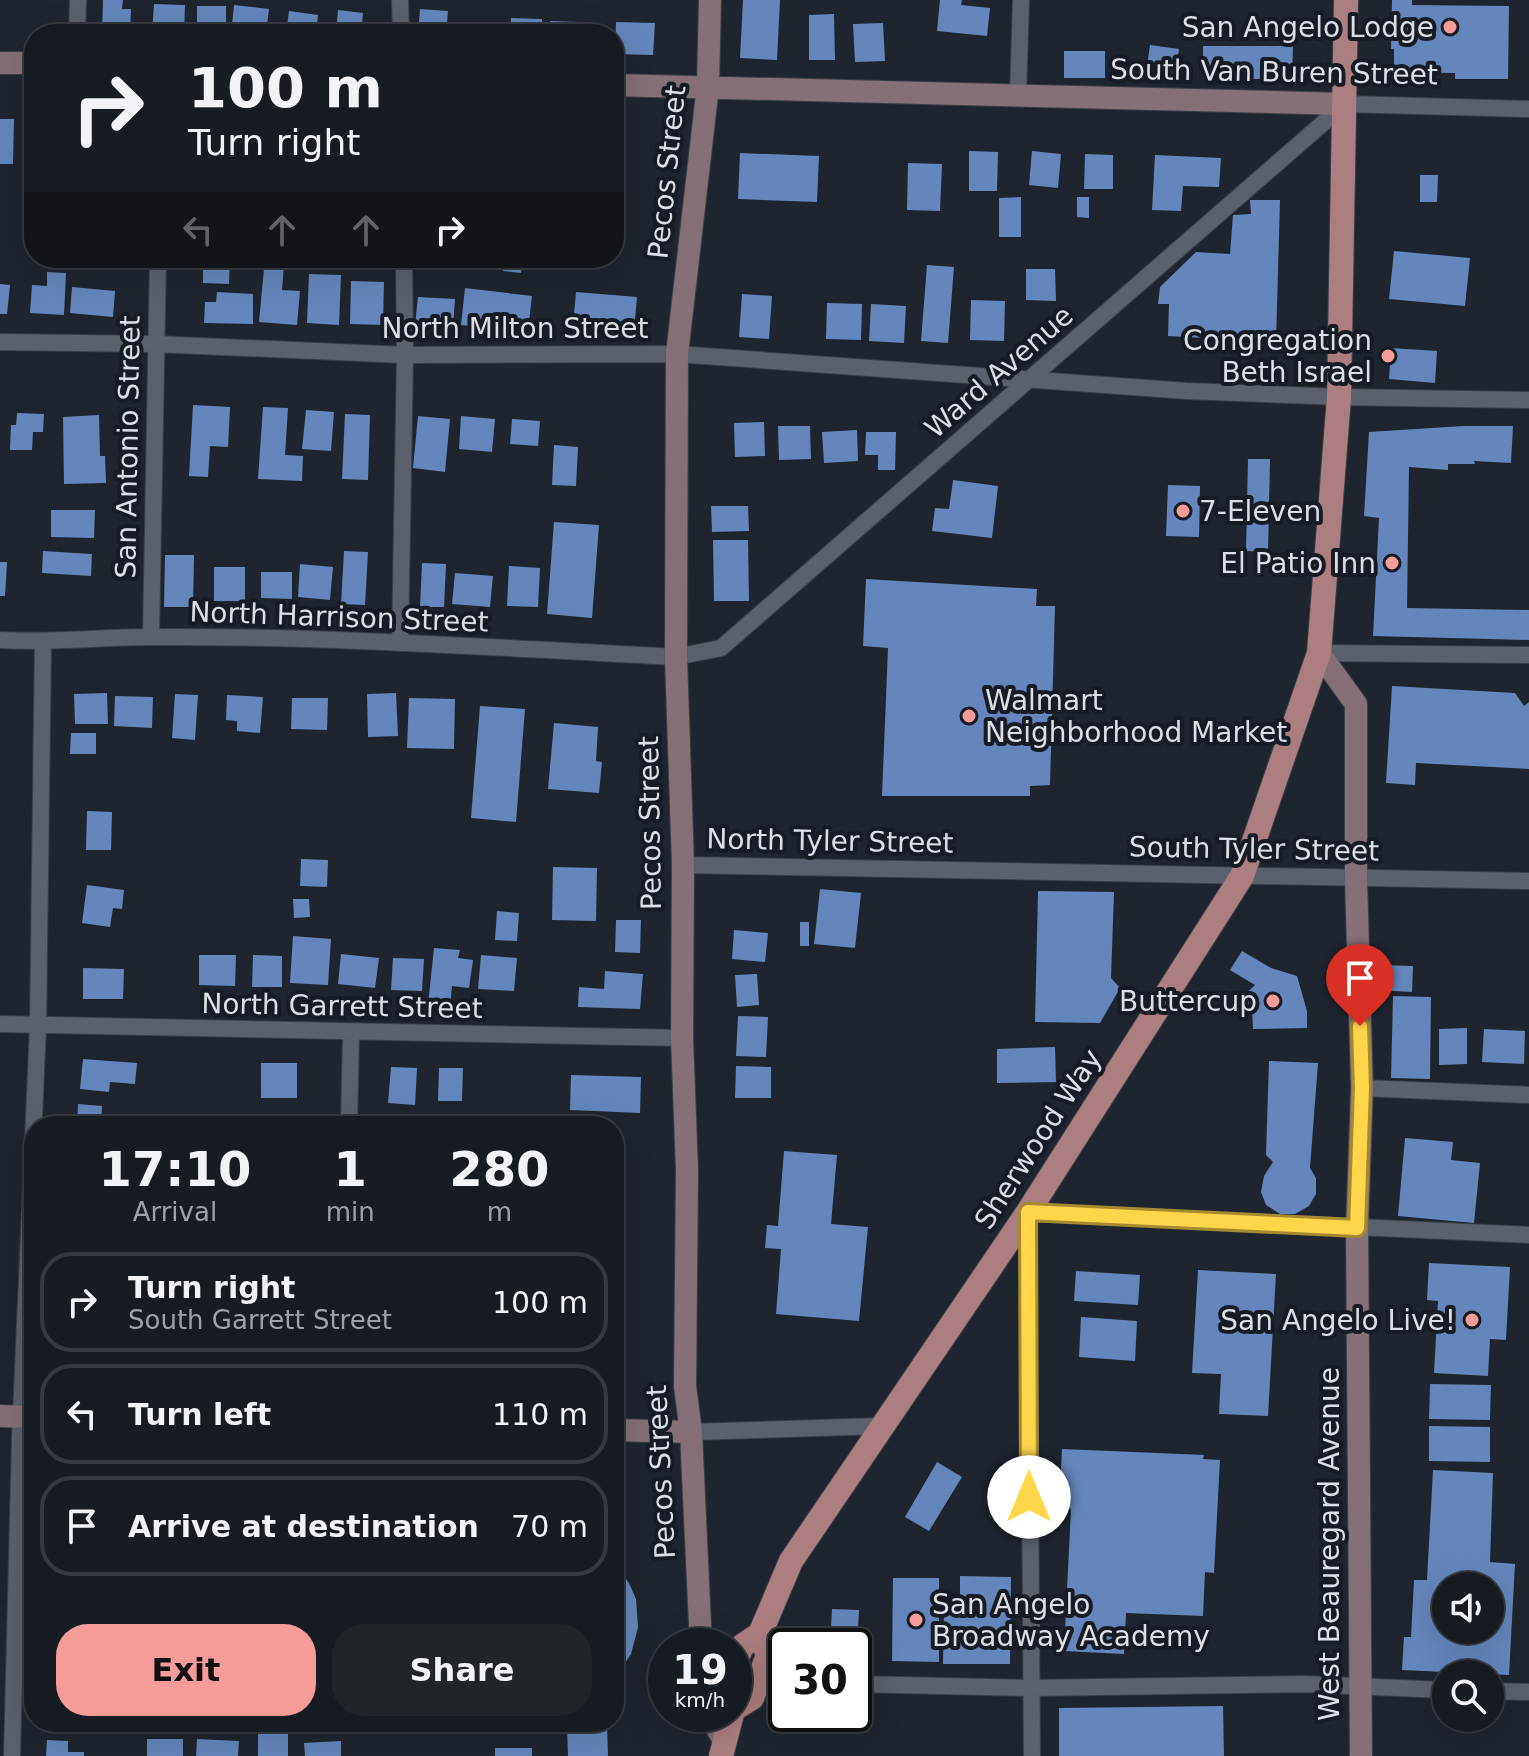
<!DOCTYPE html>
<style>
:root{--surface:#171c22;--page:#20252a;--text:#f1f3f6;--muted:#9ea1a5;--line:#363a40;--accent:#f59b98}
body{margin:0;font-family:"DejaVu Sans",sans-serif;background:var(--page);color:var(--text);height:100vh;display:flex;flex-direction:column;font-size:30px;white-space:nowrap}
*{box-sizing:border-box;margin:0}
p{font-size:26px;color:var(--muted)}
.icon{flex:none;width:44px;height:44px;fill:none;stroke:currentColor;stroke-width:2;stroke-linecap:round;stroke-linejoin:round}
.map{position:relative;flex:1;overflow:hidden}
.sheet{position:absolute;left:24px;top:1116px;width:600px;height:616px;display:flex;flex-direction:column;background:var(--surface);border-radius:32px;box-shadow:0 8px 32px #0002,0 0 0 2px var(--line)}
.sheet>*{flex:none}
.hud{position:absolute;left:24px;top:24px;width:600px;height:244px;border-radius:32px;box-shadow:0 8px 32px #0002,0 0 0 2px var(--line);background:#171c22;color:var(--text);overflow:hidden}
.tools{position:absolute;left:1432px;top:1572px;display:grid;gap:16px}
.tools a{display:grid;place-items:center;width:72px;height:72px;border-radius:50%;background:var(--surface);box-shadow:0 8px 32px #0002,0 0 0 2px var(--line);font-size:40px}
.speed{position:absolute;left:648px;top:1628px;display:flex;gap:16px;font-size:40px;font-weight:700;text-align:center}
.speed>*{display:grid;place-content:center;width:104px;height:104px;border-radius:50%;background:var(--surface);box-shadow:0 8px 32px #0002,0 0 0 2px var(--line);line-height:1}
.speed small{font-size:20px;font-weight:400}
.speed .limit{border:4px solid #111;border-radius:12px;background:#fff;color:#111}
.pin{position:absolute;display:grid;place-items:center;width:68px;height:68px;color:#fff;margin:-82px -34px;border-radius:50% 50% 50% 0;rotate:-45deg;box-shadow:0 0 8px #0007}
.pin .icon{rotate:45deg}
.me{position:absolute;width:88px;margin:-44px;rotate:0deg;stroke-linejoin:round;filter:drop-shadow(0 0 6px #0008)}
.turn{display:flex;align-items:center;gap:28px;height:168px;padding:0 32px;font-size:36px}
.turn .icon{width:104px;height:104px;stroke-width:2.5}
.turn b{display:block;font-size:56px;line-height:68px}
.lanes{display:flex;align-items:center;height:76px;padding:0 32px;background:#0003;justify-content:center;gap:40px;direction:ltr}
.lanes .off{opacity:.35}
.eta{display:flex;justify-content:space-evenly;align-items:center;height:136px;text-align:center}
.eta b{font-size:48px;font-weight:700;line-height:56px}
.cta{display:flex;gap:16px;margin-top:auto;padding:16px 32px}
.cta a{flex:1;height:92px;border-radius:32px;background:var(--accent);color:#111;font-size:32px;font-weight:700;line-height:92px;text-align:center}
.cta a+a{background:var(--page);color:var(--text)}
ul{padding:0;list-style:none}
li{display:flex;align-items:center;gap:24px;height:100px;margin:0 16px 12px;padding:0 16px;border:4px solid var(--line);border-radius:32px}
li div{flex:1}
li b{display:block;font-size:30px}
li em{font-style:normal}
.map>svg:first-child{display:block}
.building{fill:#6486bc;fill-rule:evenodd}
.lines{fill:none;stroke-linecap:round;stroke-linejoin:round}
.street-casing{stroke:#3b4048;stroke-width:18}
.secondary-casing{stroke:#3b4048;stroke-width:24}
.primary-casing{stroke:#3b4048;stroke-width:26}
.street{stroke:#5b616c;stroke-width:16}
.secondary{stroke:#847076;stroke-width:22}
.primary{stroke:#ad7e81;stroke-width:24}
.route-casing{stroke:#a68a30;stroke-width:20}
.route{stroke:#ffd54a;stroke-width:14}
.poi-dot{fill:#f59b98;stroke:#161b24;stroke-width:3}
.labels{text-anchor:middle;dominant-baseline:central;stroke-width:8;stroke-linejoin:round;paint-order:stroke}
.poi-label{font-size:28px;fill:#dbdfe5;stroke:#161b24;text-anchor:end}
.street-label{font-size:28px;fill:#dbdfe5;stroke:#161b24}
</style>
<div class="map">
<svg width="1529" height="1756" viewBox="0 0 1529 1756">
<rect width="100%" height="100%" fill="#1f252e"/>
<path class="building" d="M103,0H123L122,9H131L130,34H102Z
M743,0H780L777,60L740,58Z
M940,0H962L961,5L990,8L987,36L937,31Z
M1392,0H1412V5L1509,6L1508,79H1455V73L1394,72V49H1391Z
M154,4L185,5L184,34H152Z
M234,5L269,9L266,34H231Z
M197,6H226V34H197Z
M420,9L448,11L446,34H418Z
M338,10L363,13L361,34H336Z
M289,11L318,15L316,34H286Z
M834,14L835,60H809V15Z
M511,18L542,19V34H510Z
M550,21L580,22V34H550Z
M616,22L655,23L653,55L615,54Z
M883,23L885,61L855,62L853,24Z
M464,24L499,25L498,34H463Z
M1150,45L1179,49L1175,78L1146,74Z
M1203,46H1293L1292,79H1203Z
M1064,51H1105V78H1064Z
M0,119H14L13,164H0Z
M23,122H34V184L22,183Z
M969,151L998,152L997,191H969Z
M1032,151L1061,154L1058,188L1029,185Z
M740,153L819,156L817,202L738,199Z
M1085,154L1113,155V189H1084Z
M1155,155L1221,158L1219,187L1183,186L1181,211L1152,210Z
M908,163L942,164L940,211L907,210Z
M1420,175H1438L1437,202H1420Z
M1021,197V237H999V198Z
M1077,197H1089V218L1077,217Z
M1250,200H1280L1276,342L1168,336L1169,304H1158L1160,287L1196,252L1230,254L1233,215L1251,214Z
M1394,251L1470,258L1465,306L1389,299Z
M203,258H230L229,284L203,283Z
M265,258H305V266L284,265L282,290L300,291L297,325L259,322Z
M505,258H523L521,273L503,271Z
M927,265L954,267L948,343L921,341Z
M1026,269H1055L1056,301L1026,300Z
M47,272L66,273L64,315L30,313L32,285L47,286Z
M309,274L341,275L339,325L307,323Z
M351,281L384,282L383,325L350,324Z
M0,284L10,285L7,314H0Z
M72,287L115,291L113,317L70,313Z
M465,288L532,296L529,322L514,321L513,330L461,325Z
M217,292L253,294V324L204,323L205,302H216Z
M576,292L637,297L634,330L573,325Z
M742,294L772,296L769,339L739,337Z
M418,297L455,299L453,328L415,325Z
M971,300L1005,301L1004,341L970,340Z
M827,303L862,304L861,340L826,339Z
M871,304L906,306L904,343L869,341Z
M1391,348L1437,351L1435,383L1389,379Z
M193,405L230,407L228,447L210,446L208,477L189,476Z
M263,407L288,408L285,455L303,456L302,481L258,479Z
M306,410L334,412L331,451L302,449Z
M17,413L44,414L43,432H33L32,450H10L11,425H16Z
M345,414L370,415L368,480L342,479Z
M99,415L100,456H105L106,483L64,484L63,417Z
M418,416L450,419L445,472L413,468Z
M461,416L495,419L492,452L459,449Z
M512,419L540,421L538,446L510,444Z
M764,422L765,456L735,457L734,423Z
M778,426H810L811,459L779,460Z
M1463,426H1513L1511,463L1474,461L1475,464H1448V470L1409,467L1407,608L1529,610V640L1373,636L1379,518L1364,516L1369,432Z
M857,430L858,461L824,463L822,432Z
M866,432H896L895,470H878V455H865Z
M554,445L578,447L576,486L552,485Z
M1248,459H1270L1268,552L1246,551Z
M953,480L998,486L992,538L932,531L935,508L949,509Z
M1168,485L1200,486L1199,537L1166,536Z
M711,506H748L749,531L712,532Z
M51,510H95L94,538L51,537Z
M554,522L599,525L592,618L547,614Z
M713,540H748L749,601H714Z
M43,551L92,554L91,576L42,573Z
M344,551L368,552L365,605L341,604Z
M165,555H194L193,607H164Z
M0,562H7L5,596H0Z
M422,563L446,564L444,607H420Z
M300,564L333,567L330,600L298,597Z
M509,566L540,568L538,607L507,606Z
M214,567H245V601H214Z
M261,572H292V599L261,598Z
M455,573L493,576L490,607L452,604Z
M866,579L1037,589L1036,606H1055L1050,785L1030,786V796H882L888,648L863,646Z
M1392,686L1515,693L1524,706L1529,702V769L1416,763L1415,785L1386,783Z
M107,693L108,724H75L74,694Z
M396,693L398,736L368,737L367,694Z
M175,694L198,695L195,740L172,738Z
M227,695L263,697L260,733L237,731V721L226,720Z
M115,696L153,697L152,728L114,726Z
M292,698H328L327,730L291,729Z
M409,698L455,699L454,749L407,748Z
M480,706L525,709L516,822L471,818Z
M554,723L598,727L596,761L602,762L599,793L548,789Z
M71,733H96V754H70Z
M87,811L112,812L111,850H86Z
M301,859L328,860L327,887L300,886Z
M553,867L597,868L596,921L552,920Z
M87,885L124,890L122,909L113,908L110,927L82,923Z
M820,889L861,893L855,948L814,944Z
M1038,891L1114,892L1111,978L1120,988L1100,1023L1035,1022Z
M293,899H309L310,917L294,918Z
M497,911L519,913L517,941L495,940Z
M616,920H641L640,953L615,952Z
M800,922H809V946H800Z
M734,930L768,933L765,962L732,959Z
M293,936L331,939L328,985L290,983Z
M434,948L460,950L458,958L473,960L469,988L452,986L450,1008L428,1005Z
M1242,951L1271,968L1297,976L1307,1011V1028L1253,1029L1252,1008L1243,1009V996L1255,985L1230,970Z
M341,954L379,958L375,988L338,984Z
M199,955H236L235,986L199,985Z
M253,955L282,956V987H252Z
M481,955L517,958L514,991L478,989Z
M393,958L424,959L422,991L391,990Z
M1377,965L1413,966L1412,992L1376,990Z
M83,968L124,969L123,999H83Z
M605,971L643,974L640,1009L578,1007L579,987L604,989Z
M757,974L759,1005L737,1007L735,975Z
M1393,996L1431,997L1430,1079L1391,1078Z
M738,1016L768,1017L766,1057L736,1056Z
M1467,1028V1064L1439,1065V1029Z
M1484,1029L1525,1031L1524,1064L1482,1062Z
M1055,1047L1056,1082L997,1083V1049Z
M83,1059L137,1063L135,1084L110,1082L109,1092L80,1089Z
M1269,1061L1318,1063L1310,1168L1316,1178V1194L1309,1206L1295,1214H1280L1266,1205L1261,1192L1264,1176L1273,1162L1266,1155Z
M261,1063H297V1098H261Z
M736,1066L771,1067V1098H735Z
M391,1067L417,1068L415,1105L388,1103Z
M439,1068H463L462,1101H438Z
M571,1075L641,1077L640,1113L570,1110Z
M78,1104L102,1106L101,1126H77Z
M287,1115L288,1126H260V1117Z
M392,1116L422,1117V1126H391Z
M1405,1138L1453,1142L1451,1160L1480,1163L1474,1223L1398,1216Z
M784,1151L837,1155L831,1224L868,1227L859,1321L776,1314L781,1249L765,1248L767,1225L778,1226Z
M1429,1263L1510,1267L1506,1340L1490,1339L1488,1376L1434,1373L1438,1301L1427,1300Z
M1198,1270L1276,1274L1268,1416L1219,1414L1221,1374L1192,1373Z
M1076,1271L1140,1275L1138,1305L1074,1301Z
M614,1308L622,1309L619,1380H614Z
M1081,1317L1137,1321L1135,1361L1079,1357Z
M1430,1384L1491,1385L1490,1420L1429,1419Z
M1429,1426L1490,1427V1462L1429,1461Z
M1062,1449L1204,1455L1203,1459L1220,1460L1214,1573L1205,1572L1203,1616L1126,1613L1124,1654L1064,1651L1071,1509L1059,1508Z
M937,1462L962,1477L929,1531L905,1517Z
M1433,1470L1493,1473L1490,1562L1515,1564L1509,1675L1402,1670L1404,1637H1411L1414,1580H1427ZM1446,1586H1490V1630H1446Z
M614,1564L629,1583L636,1599L638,1627L631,1654L614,1680Z
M960,1576L1011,1577L1010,1664H943L944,1612L960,1613Z
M893,1578H939V1662L892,1661Z
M832,1609L859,1610L857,1648L854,1646H830Z
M1223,1706L1224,1756H1059V1708Z
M607,1724L608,1756H568L567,1726Z
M258,1733L288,1734V1756H258Z
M147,1739H183V1756H147Z
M197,1739L239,1741L238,1756H196Z
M47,1740L68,1741V1752H84V1756H46Z
M341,1741V1756H305L304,1743Z
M495,1748H532V1756H495Z"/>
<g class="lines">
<defs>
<path id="street" d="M400,0L401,34
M77,34L78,0
M1018,96L1021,0
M0,342L155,344L405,355L677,354L1187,391L1339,397L1529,400
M151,637L158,258
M0,640C51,643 101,637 152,637C327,636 502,648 676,657L721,648L1345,104L1529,109
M400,643L405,355L404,258
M1319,653L1529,655
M683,865L1529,881
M0,1024L682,1038
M1362,1088L1529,1095
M349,1126L351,1033
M691,1432L880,1426
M760,1675L786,1683
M854,1684L1030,1688L1304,1684L1446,1690
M1490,1691L1529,1692
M12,1756L20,1438L38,1025L43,642
M1032,1756L1028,1212L1529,1235"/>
<path id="secondary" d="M0,63H34
M614,85L1345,104
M1319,653L1356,704V878L1362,1088L1357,1228L1361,1756
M0,1416L34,1417
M614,1430L691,1432
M701,1646L691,1432L685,1386L687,1170L682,1038L683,865L676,657L677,354L708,86L710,0
M709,1714L724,1741"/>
<path id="primary" d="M734,1666L742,1646L760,1634L791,1561L1028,1212L1242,876L1319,653L1339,397L1346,0
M734,1709L752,1698L768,1655L760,1634
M721,1756L732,1714"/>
</defs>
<use href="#street" class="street-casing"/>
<use href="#secondary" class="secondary-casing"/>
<use href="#primary" class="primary-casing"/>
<use href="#street" class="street"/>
<use href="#secondary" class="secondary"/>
<use href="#primary" class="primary"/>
</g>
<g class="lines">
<defs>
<path id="route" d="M1029,1497L1028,1212L1357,1228L1362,1088L1360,1026"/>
</defs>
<use href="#route" class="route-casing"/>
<use href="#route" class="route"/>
</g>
<g class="poi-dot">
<circle cx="1450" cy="27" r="8"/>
<circle cx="1388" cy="356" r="8"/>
<circle cx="1183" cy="511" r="8"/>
<circle cx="1392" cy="563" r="8"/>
<circle cx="969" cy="716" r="8"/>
<circle cx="1273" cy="1001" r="8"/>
<circle cx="1472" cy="1320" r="8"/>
<circle cx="916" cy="1620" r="8"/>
</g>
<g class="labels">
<g class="poi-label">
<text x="1434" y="27">San Angelo Lodge</text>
<text x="1372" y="340">Congregation<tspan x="1372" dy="32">Beth Israel</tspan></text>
<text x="1199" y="511" text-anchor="start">7-Eleven</text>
<text x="1376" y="563">El Patio Inn</text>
<text x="985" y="700" text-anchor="start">Walmart<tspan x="985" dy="32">Neighborhood Market</tspan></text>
<text x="1257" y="1001">Buttercup</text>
<text x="1456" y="1320">San Angelo Live!</text>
<text x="932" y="1604" text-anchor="start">San Angelo<tspan x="932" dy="32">Broadway Academy</tspan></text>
</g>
<g class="street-label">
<text transform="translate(1274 72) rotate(1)">South Van Buren Street</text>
<text transform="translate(667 172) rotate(-84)">Pecos Street</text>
<text x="515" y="328">North Milton Street</text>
<text transform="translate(999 372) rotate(-41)">Ward Avenue</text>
<text transform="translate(128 447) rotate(-89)">San Antonio Street</text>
<text transform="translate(339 617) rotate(2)">North Harrison Street</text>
<text transform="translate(650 823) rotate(-91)">Pecos Street</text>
<text transform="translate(830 841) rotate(1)">North Tyler Street</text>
<text transform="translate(1254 849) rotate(1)">South Tyler Street</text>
<text transform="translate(342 1006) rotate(1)">North Garrett Street</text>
<text transform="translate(1038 1139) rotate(-57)">Sherwood Way</text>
<text transform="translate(661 1472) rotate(-93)">Pecos Street</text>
<text transform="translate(1329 1544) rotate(-90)">West Beauregard Avenue</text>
</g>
</g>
</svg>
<div class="tools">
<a><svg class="icon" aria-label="sound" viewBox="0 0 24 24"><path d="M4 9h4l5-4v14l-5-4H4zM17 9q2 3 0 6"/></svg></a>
<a><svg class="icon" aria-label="search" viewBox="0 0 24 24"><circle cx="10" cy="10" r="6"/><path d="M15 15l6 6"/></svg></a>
</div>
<div class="speed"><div>19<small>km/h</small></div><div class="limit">30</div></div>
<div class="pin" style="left:1360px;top:1026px;background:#d93025"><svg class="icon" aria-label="arrive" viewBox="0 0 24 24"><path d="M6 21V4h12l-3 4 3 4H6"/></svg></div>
<svg class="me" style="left:1029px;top:1497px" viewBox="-20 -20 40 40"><circle r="19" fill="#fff"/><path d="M0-13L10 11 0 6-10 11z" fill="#ffd54a"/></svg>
<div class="hud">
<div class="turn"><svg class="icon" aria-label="right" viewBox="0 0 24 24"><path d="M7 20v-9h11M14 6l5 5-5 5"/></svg><div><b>100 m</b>Turn right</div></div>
<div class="lanes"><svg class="icon off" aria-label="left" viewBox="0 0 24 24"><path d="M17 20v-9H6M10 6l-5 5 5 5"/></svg><svg class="icon off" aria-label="ahead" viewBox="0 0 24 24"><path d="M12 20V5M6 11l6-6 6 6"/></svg><svg class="icon off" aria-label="ahead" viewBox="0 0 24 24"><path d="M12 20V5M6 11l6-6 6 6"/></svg><svg class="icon" aria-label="right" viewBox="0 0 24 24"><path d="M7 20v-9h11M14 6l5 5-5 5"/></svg></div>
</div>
<section class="sheet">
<div class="eta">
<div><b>17:10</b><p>Arrival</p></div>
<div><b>1</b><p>min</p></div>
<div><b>280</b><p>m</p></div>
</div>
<ul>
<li><svg class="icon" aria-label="right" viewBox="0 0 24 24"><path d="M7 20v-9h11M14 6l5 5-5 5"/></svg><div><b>Turn right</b><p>South Garrett Street</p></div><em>100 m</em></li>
<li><svg class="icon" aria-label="left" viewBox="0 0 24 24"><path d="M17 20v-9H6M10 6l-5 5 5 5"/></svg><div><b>Turn left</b></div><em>110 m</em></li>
<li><svg class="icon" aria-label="arrive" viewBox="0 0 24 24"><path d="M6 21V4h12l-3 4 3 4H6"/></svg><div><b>Arrive at destination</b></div><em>70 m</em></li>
</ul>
<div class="cta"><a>Exit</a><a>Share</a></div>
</section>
</div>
